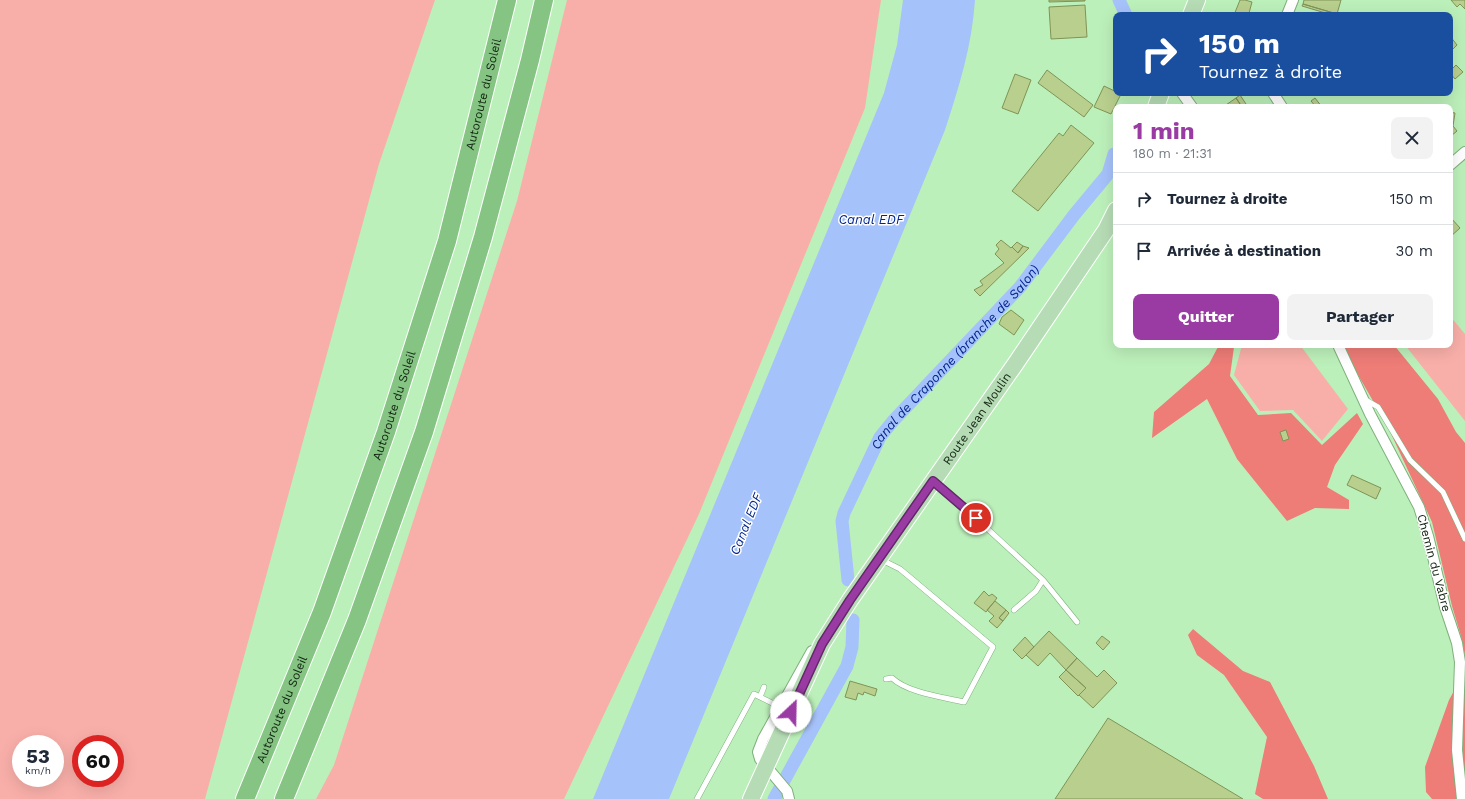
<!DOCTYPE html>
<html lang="fr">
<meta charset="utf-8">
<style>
:root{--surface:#fff;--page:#f2f2f3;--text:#1f2937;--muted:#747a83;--line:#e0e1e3;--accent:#9a3ba4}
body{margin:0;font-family:"Work Sans",sans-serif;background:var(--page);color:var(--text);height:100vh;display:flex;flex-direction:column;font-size:15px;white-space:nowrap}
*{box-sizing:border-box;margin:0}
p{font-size:13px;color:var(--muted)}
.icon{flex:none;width:22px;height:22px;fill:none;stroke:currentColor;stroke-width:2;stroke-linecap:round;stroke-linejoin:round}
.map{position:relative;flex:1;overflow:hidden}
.drawer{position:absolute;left:1113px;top:104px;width:340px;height:244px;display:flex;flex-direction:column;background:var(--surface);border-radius:8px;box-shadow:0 4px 16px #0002}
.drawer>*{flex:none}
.hud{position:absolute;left:1113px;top:12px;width:340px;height:84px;border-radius:8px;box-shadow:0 4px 16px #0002;background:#1a4fa0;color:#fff;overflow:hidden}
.speed{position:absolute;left:12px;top:735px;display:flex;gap:8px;font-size:20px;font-weight:700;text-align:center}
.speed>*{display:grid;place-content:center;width:52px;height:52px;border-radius:50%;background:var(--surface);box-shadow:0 4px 16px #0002;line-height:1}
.speed small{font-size:10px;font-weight:400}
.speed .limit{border:6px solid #d22;background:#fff;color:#111}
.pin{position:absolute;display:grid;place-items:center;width:34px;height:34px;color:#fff;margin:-17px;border:2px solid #fff;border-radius:50%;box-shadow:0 1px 4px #0007}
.me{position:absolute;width:44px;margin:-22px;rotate:24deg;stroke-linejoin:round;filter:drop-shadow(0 0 3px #0008)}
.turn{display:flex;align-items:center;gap:14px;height:84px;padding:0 20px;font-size:18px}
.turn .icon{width:52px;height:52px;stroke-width:2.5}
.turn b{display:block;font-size:28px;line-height:34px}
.round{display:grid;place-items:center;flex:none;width:42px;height:42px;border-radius:8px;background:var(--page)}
.summary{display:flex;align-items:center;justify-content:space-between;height:68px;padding:0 20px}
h1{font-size:24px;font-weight:700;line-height:30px;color:var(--accent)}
.action{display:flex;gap:8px;margin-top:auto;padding:8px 20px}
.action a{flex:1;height:46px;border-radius:8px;background:var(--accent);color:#fff;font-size:16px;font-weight:700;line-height:46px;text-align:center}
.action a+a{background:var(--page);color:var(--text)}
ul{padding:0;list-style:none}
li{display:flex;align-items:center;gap:12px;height:52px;padding:0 20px;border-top:1px solid var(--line)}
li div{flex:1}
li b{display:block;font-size:15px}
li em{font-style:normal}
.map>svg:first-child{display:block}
.green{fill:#f9afa9;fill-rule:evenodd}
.forest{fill:#ee7c77}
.water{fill:#a6c2fa}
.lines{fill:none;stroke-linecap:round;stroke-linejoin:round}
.canal{stroke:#a6c2fa;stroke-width:13}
.building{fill:#b9cf8e;stroke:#7f9455}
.lane-casing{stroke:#7fb07d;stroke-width:6}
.street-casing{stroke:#7fb07d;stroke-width:12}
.primary-casing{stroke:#fff;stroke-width:18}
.highway-casing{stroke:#fff;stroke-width:20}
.lane{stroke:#fff;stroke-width:5}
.street{stroke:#fff;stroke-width:10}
.primary{stroke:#b6dcb5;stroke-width:16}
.highway{stroke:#85c483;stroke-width:18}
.route-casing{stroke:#64266b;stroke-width:10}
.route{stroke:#9a3ba4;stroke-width:7}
.labels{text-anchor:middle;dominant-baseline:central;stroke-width:3;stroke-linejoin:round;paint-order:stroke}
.street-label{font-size:12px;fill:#122511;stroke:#fff}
.water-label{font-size:13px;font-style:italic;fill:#03268c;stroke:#fff}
</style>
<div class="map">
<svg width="1465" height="799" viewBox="0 0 1465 799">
<rect width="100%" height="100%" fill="#bcf0ba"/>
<path class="green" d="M0,0H435L379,164L205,799H0ZM21,744H55V778H21ZM81,744H115V778H81Z
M567,0H881L865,108L699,514L564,799H316L334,765L517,201Z
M1450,316L1465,334V421L1405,345H1450Z
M1242,345H1300L1348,409L1322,441L1293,410L1260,411L1234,375Z"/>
<path class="forest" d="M1219,345H1228L1234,347L1230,376L1258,415L1291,413L1322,445L1357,413L1363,424L1335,465L1327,487L1349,500V509L1315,508L1287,521L1237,459L1207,399L1152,438L1154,412L1209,364Z
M1343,345H1394L1438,399L1456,432L1465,443V656L1461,636L1452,606L1432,522L1387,425L1354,368Z
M1193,629L1243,671L1270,682L1314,766L1328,799H1263L1255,794L1267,737L1224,675L1197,655L1188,635Z
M1465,671V799H1432L1426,792L1425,767L1449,700Z"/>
<path class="water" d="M903,0H975C972,46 959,87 945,130L669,799H593L884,93L897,45Z"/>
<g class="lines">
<g class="canal">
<path d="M1119,0L1126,15"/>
<path id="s1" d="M848,580L842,521L844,513L880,437L893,421L1020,287L1074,215L1108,174L1114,154"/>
<path d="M774,799L847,666L852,647L853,620"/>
</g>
</g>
<path class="building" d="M1049,0H1085V1L1049,2Z
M1240,0H1245L1252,2L1249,13L1251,14V15H1234Z
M1304,0H1341L1337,14L1303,4Z
M1451,0H1465V9L1460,4L1457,7Z
M1303,4L1337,14V15H1332L1302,6Z
M1085,5L1087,37L1051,39L1049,7Z
M1450,36L1457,45L1450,52Z
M1456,65L1463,72L1455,79L1450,73V71Z
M1047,70L1093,105L1084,117L1038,83Z
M1015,74L1031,80L1018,114L1002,108Z
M1104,86L1121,94L1111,114L1094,107Z
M1240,95L1248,107H1242L1236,98Z
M1236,98L1242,107H1223Z
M1315,98L1322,107H1316L1311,101Z
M1450,112L1455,113L1453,126L1457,131L1451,136L1450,135Z
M1071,125L1094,143L1038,211L1012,191L1059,133L1063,136Z
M1450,217L1460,228L1450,237Z
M1001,240L1011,248L1012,247L1018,253L1023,246L1029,248L980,296L974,290L983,285L980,281L1004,263L995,254L999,249L996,245Z
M1017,242L1023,246L1018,253L1012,247Z
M1011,310L1024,320L1014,335L999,324L1002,317Z
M1286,430L1289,439L1283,441L1280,432Z
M1352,475L1381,488L1376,499L1347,485Z
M984,591L989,596L992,594L997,598L986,612L974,603Z
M995,601L1006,610L999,618L1003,621L997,628L989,621L994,616L987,610Z
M1006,610L1009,613L1003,621L999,618Z
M1049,631L1077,658L1066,670L1050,653L1038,666L1026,655Z
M1102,636L1110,642L1103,650L1096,643Z
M1025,637L1034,647L1022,659L1013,650Z
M1077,658L1097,677L1104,670L1117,683L1093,708L1079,695L1086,688L1066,670Z
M1066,670L1086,688L1078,696L1059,677Z
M850,681L877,689L875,696L864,692L863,695L858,693L856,700L845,697Z
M1108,718L1243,799H1055Z"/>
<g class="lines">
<defs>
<path id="lane" d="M1364,399L1378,407L1410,460L1443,492L1465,539
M936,483L954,498L1043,580L1077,622
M882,560L900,569L993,647L964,702C943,697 908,693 892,678L886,679
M1014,610L1036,591L1043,580
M760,697L764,687
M697,799L754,694L780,707"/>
<path id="street" d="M1287,15L1293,0
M1182,93L1192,107
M1273,93L1282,107
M1450,165L1465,152
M1338,345L1370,414L1419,507L1428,536L1445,607L1457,643L1460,662L1457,750L1462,799
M789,799L787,791L760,759L758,752L763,739L812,651"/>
<g id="primary">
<path d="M1191,15L1197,0"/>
<path d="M1156,107L1161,93"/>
<path id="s2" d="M751,799L822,644L850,600L1016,363L1106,230L1116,210"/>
</g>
<g id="highway">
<path id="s3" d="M245,799L322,612L386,432L447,241L507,0"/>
<path d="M284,799L357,620L424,432L483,237L530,60L544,0"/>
</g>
</defs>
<use href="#lane" class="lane-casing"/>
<use href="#street" class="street-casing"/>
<use href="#primary" class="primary-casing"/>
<use href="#highway" class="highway-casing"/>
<use href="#lane" class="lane"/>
<use href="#street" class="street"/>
<use href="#primary" class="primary"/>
<use href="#highway" class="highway"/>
</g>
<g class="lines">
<defs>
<path id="route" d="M791,712L822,644L850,600L933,481L976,518"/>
</defs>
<use href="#route" class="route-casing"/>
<use href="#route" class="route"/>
</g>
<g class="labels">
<g class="street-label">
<text stroke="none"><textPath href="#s3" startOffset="745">Autoroute du Soleil</textPath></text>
<text stroke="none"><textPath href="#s3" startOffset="421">Autoroute du Soleil</textPath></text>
<text stroke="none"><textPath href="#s2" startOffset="444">Route Jean Moulin</textPath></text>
<text transform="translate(1434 563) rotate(75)">Chemin du Vabre</text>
<text stroke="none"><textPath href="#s3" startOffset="97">Autoroute du Soleil</textPath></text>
</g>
<g class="water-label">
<text x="871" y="219">Canal EDF</text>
<text stroke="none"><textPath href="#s1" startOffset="261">Canal de Craponne (branche de Salon)</textPath></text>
<text transform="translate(746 524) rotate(-68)">Canal EDF</text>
</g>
</g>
</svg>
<div class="speed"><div>53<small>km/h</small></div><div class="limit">60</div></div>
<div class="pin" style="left:976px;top:518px;background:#d93025"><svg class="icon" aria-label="arrive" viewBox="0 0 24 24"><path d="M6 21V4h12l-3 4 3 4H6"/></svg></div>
<svg class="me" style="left:791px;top:712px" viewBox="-20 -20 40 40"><circle r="19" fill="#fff"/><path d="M0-13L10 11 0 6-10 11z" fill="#9a3ba4"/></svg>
<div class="hud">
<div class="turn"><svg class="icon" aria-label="right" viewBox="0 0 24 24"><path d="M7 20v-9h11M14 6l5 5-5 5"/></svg><div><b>150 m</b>Tournez à droite</div></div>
</div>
<section class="drawer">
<div class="summary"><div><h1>1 min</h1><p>180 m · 21:31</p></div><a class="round"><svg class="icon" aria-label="close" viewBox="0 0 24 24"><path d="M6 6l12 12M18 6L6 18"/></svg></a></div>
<ul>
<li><svg class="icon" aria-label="right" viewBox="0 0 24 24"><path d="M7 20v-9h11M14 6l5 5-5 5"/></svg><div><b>Tournez à droite</b></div><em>150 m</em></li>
<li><svg class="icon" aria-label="arrive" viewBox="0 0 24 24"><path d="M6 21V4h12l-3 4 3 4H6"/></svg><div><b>Arrivée à destination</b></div><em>30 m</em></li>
</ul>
<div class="action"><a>Quitter</a><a>Partager</a></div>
</section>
</div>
